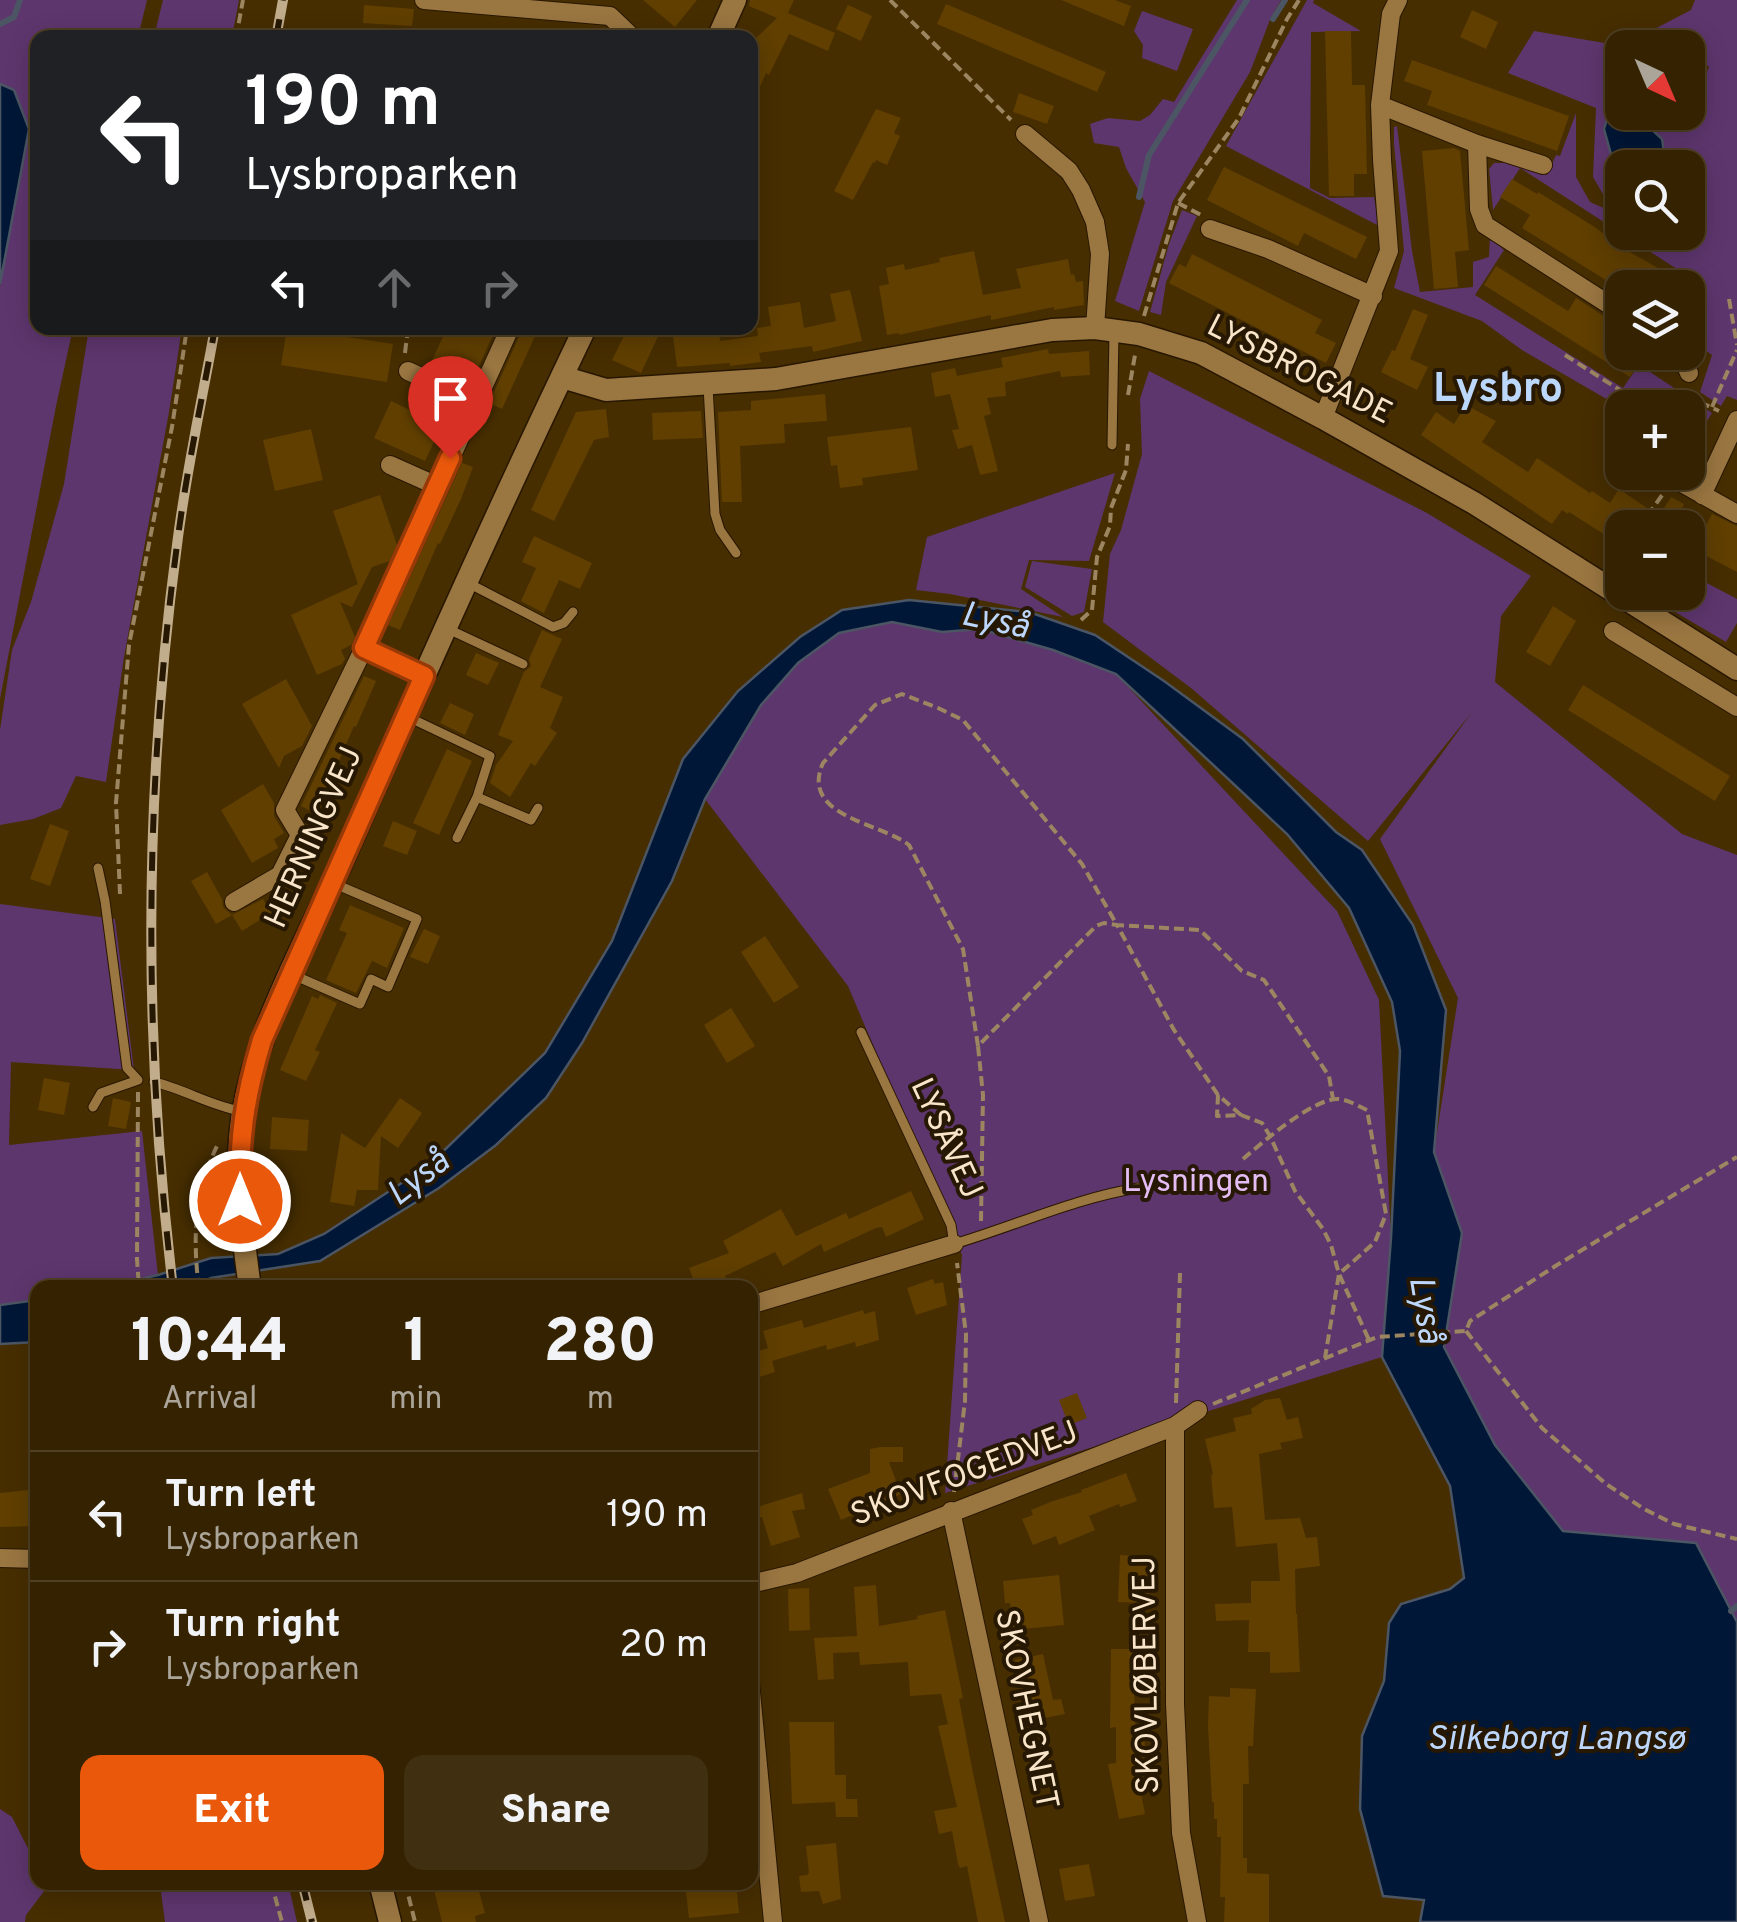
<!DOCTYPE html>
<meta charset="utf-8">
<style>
:root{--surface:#352201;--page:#402f10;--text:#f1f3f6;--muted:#aaa499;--line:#4f3f23;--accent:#ea580c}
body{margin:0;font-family:Overpass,sans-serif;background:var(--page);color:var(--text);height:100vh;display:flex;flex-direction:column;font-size:38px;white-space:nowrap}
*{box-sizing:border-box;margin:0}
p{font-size:32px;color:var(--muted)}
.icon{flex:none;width:55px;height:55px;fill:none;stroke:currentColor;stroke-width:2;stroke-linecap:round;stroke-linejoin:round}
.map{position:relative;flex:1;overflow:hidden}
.panel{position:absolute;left:30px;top:1280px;width:728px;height:610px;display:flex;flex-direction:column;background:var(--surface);border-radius:20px;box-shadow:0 5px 25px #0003,0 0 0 2px var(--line)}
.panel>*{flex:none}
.top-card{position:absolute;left:30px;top:30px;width:728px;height:305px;border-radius:20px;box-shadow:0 5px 25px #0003,0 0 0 2px var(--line);background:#202124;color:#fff;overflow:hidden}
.needle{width:65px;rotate:136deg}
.controls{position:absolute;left:1605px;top:30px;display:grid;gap:20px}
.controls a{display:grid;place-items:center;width:100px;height:100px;border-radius:20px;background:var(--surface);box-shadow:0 5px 25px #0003,0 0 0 2px var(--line);font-size:50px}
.pin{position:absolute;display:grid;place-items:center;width:85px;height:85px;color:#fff;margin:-102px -42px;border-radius:50% 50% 50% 0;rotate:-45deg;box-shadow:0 0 10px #0007}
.pin .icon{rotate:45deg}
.me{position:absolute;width:110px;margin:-55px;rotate:0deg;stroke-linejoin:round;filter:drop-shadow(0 0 8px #0008)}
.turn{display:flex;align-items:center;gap:35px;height:210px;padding:0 50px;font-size:45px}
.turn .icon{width:130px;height:130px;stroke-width:2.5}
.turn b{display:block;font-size:70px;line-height:85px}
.lanes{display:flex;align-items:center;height:95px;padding:0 50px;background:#0003;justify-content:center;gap:50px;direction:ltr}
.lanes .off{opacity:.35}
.eta{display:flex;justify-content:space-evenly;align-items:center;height:170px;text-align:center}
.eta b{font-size:60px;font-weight:800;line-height:70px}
.action{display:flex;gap:20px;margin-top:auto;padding:20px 50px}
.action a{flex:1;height:115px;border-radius:20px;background:var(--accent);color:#fff;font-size:40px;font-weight:800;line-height:115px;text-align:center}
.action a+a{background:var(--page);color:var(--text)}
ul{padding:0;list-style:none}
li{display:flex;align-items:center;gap:30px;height:130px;padding:0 50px;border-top:2px solid var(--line)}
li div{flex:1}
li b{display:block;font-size:38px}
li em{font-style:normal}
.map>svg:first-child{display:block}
.green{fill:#5e366e}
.water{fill:#011737;stroke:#4b5563;stroke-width:2.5}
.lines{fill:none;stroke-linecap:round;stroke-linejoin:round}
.stream{stroke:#4b5563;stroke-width:6}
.building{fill:#603f00}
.service-casing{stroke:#281700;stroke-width:11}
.minor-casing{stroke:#281700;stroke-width:20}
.tertiary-casing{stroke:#281700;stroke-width:25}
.path{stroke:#9c8661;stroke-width:4;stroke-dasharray:10 5;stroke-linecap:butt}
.service{stroke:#9a7641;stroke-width:9}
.minor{stroke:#9a7641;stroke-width:18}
.tertiary{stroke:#9a7641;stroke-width:22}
.rail-casing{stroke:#c1ac8b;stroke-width:10}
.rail{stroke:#261803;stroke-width:6;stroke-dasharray:19;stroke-linecap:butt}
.route-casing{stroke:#983908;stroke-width:25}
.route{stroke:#ea580c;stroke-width:18}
.labels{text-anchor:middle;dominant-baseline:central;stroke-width:8;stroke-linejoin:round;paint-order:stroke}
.street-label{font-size:32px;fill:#f9e5ca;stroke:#261803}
.park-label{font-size:32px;fill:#e4bdf5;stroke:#261803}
.water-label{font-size:35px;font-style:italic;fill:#bcd7fb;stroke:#261803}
.district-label{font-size:42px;font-weight:bold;fill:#bbd7fc;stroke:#261803}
</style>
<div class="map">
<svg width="1737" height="1922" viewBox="0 0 1737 1922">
<rect width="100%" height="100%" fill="#472e01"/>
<path class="green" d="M0,0H147L138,37L38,38V328H73L56,406L0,699V286L29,129L14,90L0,84Z
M163,0H239L232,37H154Z
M1237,0H1281L1271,17L1250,72L1173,201L1139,311L1115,301L1145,202L1126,168L1119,147L1094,143L1090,124L1108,118L1140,121L1150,115L1163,99L1174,102Z
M1307,0H1314L1313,3L1361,31L1311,32L1310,188L1330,198L1374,197L1379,226L1226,146Z
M1695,0H1737V400L1727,396L1721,406L1700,392L1712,355L1688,338V288L1666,287L1677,269L1520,168L1493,210L1489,169L1494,163H1511L1547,175L1556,155L1560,156L1576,113V177L1590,202L1622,216V232L1660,233L1698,248L1666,233L1688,232V168L1656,167L1666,165L1647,125L1654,113L1688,112V97L1696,107L1709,66L1688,63V48H1622V95L1613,100L1618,176L1622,175V213L1611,208L1593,177L1596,108L1508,73L1534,31L1622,46L1691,10Z
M1142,11L1193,29L1177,71L1142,58L1143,45L1134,31Z
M1397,126L1412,251L1420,292L1473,287V262L1489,257L1490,238L1504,250L1475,295L1623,388L1647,353H1657L1647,370L1712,413L1700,432H1688V408H1622L1522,350L1482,321L1394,288L1404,251L1394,144V127Z
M1182,210L1197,216L1166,282L1161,315L1150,312L1169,244Z
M89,328H182L169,412L124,657L106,782L76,776L61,808L33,819L0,825V730L12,650L31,602L64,484Z
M1149,371L1427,513L1531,576L1501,616L1495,682L1682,834L1737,855V1622L1696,1543L1563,1531L1495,1445L1444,1347L1462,1233L1434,1152L1458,998L1380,839L1472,712L1368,841L1191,688L1103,622L1110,554L1121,530L1142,454L1140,399Z
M1115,473L1089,561L1029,560L1021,589L1063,617L950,594L916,590L927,537Z
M1032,561L1092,569L1084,612L1072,616L1025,587Z
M1688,573L1737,599V623L1726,642L1643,593L1688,592Z
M892,622L942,632L980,629L1053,650L1116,674L1337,911L1379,1000L1391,1238L1382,1357L945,1493L962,1255L848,986L705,799L761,705L798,663L839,633Z
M0,904L115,919L134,1070L11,1062L9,1145L142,1131L158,1275L101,1287L38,1288L37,1300L0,1305Z
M0,1809L12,1817L37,1866L38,1882L46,1883L48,1886L26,1915L25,1922H0Z
M171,1883H288L297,1922H165L161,1892Z"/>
<path class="water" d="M0,84L14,90L29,129L0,284Z
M1622,95V112L1654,113L1647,125L1662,139L1666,165L1622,168V175L1617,176L1604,129L1613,100Z
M909,600L1029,612L1095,635L1164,681L1243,739L1336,832L1362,850L1413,925L1446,1010L1434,1152L1462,1233L1444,1347L1495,1445L1563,1531L1696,1543L1737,1622V1922H1420L1424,1900L1383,1896L1360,1809L1362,1736L1384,1681L1389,1623L1401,1604L1450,1589L1464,1578L1450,1486L1382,1357L1391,1238L1400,1051L1392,1002L1349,908L1287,834L1116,674L1053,650L980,629L942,632L892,622L839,633L798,663L761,705L705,799L672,881L582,1043L546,1098L496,1145L439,1188L320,1261L211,1278L191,1287L101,1288L158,1275L211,1258L278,1254L324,1234L429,1165L545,1053L612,941L683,759L738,691L800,637L842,610Z
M37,1300V1342L0,1344V1305Z"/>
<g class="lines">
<path class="stream" d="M1273,19L1285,0
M0,24L14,17L20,0
M1139,197L1149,155L1247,0
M1731,1611L1737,1606"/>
</g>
<path class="building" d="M643,0H697L675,27Z
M750,0H794L788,13L835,33L828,51L789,34L769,75L766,73L750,109V49L754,40L777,18L749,6Z
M1061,0H1115L1131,6L1124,26Z
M946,4L1106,72L1097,92L937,24Z
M364,5L414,9L412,26L363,23Z
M848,5L872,16L861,41L836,29Z
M1472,10L1498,22L1486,49L1460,37Z
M1325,31H1351L1352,85H1365L1367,174H1354V196H1329Z
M1412,60L1569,116L1557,151L1427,105L1432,91L1404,81Z
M1019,93L1054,106L1047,124L1013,112Z
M876,109L901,118L894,133L900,136L887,165L876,160L875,163L873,162L853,200L834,191Z
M1454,148L1460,151L1469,250L1455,252L1458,287L1434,289L1422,151Z
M1224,167L1367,237L1356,259L1304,233L1298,246L1207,200Z
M1512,179L1537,194L1538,192L1593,226L1628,251L1672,276L1665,288H1646L1616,269L1609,282L1522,228L1530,215L1500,197Z
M974,251L983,295L1021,288L1016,269L1068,259L1071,275L1074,274L1076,282L1083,281L1084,305L1054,310V307L991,320V315L899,335V333L887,335L879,286L889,284L886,268L904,264L905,270L940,262L939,258Z
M1192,254L1322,320L1315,333L1336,343L1326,363L1169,283L1179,264L1186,267Z
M1496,266L1568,311L1576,298L1619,326L1611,338L1622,345V352H1645L1630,377L1484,285Z
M850,290L862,341L813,352L812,346L759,353L761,362L730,366V363L677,367L672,328H719L720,341L758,336L757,328L771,326L768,307L800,302L804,328L836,321L830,294Z
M1413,309L1428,315L1410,359L1428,367L1417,390L1381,372L1392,350L1395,351Z
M287,328L393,344L387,382L281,365Z
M447,328H496L470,386L429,367Z
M523,328L536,334L502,409L489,403Z
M628,328H662L641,373L612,360Z
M1048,349L1049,354L1089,351L1090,375L1061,377L1060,371L1005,382L1006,396L987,398L991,414L984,416L998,471L980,475L972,445L958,449L952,430L959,429L950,394L935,397L931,373L955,368L957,376L1003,367L1001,358Z
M825,394L827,421L784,424L785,443L740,446L742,502H722L718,412L751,410V401Z
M391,401L442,425L425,461L374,438Z
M1466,405L1496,421L1482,442L1528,472L1537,458L1590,493L1592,491L1610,503L1619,489L1659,516L1671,497L1684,504L1673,526L1676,528H1622V533L1616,542L1569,512L1568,514L1562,510L1552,524L1421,435L1436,412L1454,424Z
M606,409L609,437L594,440L554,521L531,510L576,412Z
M701,411L703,438L653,440L652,413Z
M911,427L918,470L862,478L863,485L840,488L837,465L831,466L827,437Z
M311,429L323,480L275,491L263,440Z
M462,463L473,467L461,499L440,544L438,543L400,630L388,625Z
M380,495L397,545L390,561L372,567L352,607L340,602L355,637L351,645L341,650L345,659L342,664L317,675L291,615L358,584L333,511Z
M1712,514L1737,526V572L1693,549Z
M534,536L592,563L580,589L559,580L544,613L521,601L536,568L522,562Z
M1553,606L1576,621L1550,666L1526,652Z
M542,630L562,639L540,687L563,697L550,728L557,733L535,766L531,763L510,797L490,783L496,765L513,741L498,735L524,672L531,666L529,659Z
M476,653L499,663L488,685L466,675Z
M364,676L376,681L356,727L354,726L316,814L301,806Z
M286,679L312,726L302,746L284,756L279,768L242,704Z
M1583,685L1730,776L1715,801L1568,710Z
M450,703L474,714L465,735L440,723Z
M447,749L472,761L439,835L413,823Z
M263,784L274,803V816L284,833L274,839L278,848L252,863L221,810Z
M393,821L417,831L407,855L383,846Z
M50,824L69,831L50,886L30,879Z
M207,872L222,899L223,907L232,915L216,924L191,881Z
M263,899L271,913L242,931L232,915Z
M350,905L404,928L387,968L372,961L356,993L326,980L347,933L339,930Z
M424,929L440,936L428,964L410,957Z
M765,936L799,987L774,1003L741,952Z
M320,995L337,1003L315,1050L320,1052L306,1081L280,1070L312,996L318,999Z
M731,1008L755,1046L727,1063L704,1025Z
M44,1078L70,1083L64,1115L38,1110Z
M113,1098L131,1102L126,1129L108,1126Z
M400,1098L422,1113L398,1148L381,1136L378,1190H357L354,1206L330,1202L341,1133L365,1148Z
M272,1117L309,1120L307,1151L270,1149Z
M911,1191L924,1219L886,1237L882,1227L876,1228L824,1252L821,1244L783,1266L775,1252L725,1276L727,1280L706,1288H697L689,1268L729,1253L723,1241L781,1209L796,1236L846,1213L849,1219Z
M933,1279L935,1284L943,1282L947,1305L916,1315L907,1288Z
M863,1310L864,1314L875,1311L879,1340L856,1347L855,1342L827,1350L826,1345L772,1361L775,1372L750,1380V1354L768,1348L770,1355L763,1331L802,1320L804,1328Z
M1077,1393L1087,1418L1069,1425L1059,1400Z
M1280,1398L1287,1420L1298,1417L1303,1438L1280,1443L1282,1449L1259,1454L1265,1520L1300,1518L1306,1538L1317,1537L1320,1566L1295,1569L1296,1614H1297L1300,1672L1270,1673V1652H1248L1249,1620L1216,1621L1215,1604L1251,1603V1581H1280L1277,1543L1236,1547L1232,1507L1214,1508L1211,1475L1213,1474L1205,1439L1236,1431L1233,1418L1252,1414L1251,1409L1265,1400Z
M880,1447H903V1462H889L901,1494L841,1520L828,1489L870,1473V1449Z
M1126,1473L1137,1501L1120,1507L1119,1504L1089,1516L1095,1530L1059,1545L1056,1536L1033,1545L1022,1519L1033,1515L1031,1510L1053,1501L1082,1492L1081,1490Z
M38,1489V1526L0,1527V1493Z
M802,1493L805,1509L792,1511L800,1537L771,1546L762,1517L757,1518L754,1508Z
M1120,1555L1147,1557L1146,1574H1150L1148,1603L1118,1602Z
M1059,1575L1064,1625L1013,1630L1010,1603H1005L1003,1581Z
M876,1585L879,1626L918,1619L917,1616L945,1610L963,1698L959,1699L972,1768L1005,1922H978L967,1866L960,1868L958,1864L952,1831L939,1834L934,1811L957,1807L938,1726L948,1724L941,1694L910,1696L908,1662L860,1665L859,1652L833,1653L834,1679L818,1680L814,1638L857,1636L854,1587Z
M809,1588L810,1630L789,1631L788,1589Z
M1111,1649H1145V1686H1134L1135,1724H1144L1145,1755L1134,1756L1145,1814L1119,1819L1108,1764L1116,1763V1727L1110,1728Z
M1043,1654L1053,1700L1061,1699L1065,1714L1030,1721L1028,1710H1025L1015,1660Z
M1230,1688L1256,1689L1253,1746H1248L1249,1784H1243V1858H1247V1873L1269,1874V1922H1224L1225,1897H1220L1221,1837H1217V1819H1214V1802H1212L1208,1725L1209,1696L1230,1697Z
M789,1722H834L835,1775H846V1799H857L858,1817H836L835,1802L792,1804Z
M836,1843L841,1899L823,1904L819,1891L801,1892L799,1876L807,1875L809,1873L806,1846Z
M1089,1864L1095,1896L1065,1901L1059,1869Z
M432,1882H462L463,1888L477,1884L485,1913L475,1916L476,1922H442Z
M720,1882H736L739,1913L689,1918L686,1892L720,1887Z"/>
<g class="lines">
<defs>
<path id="service" d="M708,386L715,514L720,530L736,553
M1112,445L1114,333
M470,584L553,627L564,623L573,612
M448,629L523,664
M408,717L490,756L477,797L457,838
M477,797L531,820L538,808
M291,974L360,1004L371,979L388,987L417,919L335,884
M861,1032L951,1225L954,1244C1015,1226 1075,1198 1138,1188
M154,1082C184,1089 211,1106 241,1111
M93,1107L101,1093L138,1080L127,1068L105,901L98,868"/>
<path id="minor" d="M424,0L610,16L633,38
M1380,105L1391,14L1398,0
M1025,134L1069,171L1081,190L1095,222L1100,254L1095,328
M1477,144L1479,209L1485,225L1622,313
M1210,229L1268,249L1373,296
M1680,352L1689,373
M408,371L477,403
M1323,418L1389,251L1382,160L1380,105L1477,144L1543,165
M390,465L437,486
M1680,482L1737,514
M1702,495L1737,420
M1613,631L1737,707
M364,648L424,676
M234,902L280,875L300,835L285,810L364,648L510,328
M750,1305L954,1244
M1175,1426V1704L1181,1833L1197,1922
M951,1511L1039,1922
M0,1558L38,1559
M750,1584L797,1573L1175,1426L1198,1410
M750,1682L773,1922"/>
<path id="tertiary" d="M718,38L735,0
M562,377L606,390L776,379L1052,330L1095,328L1139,334L1201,353L1323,418L1474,503L1737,669
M250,1288C242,1231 234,1170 243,1113C259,1021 309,937 346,853C423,676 502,501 585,328
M380,1882L390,1922"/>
</defs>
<use href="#service" class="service-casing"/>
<use href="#minor" class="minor-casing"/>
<use href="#tertiary" class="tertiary-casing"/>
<path class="path" d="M890,0L1011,120
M236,38L243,0
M1178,203L1201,215
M1729,299L1737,345
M1144,316L1178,203L1239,118L1287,19L1299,0
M405,353L408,328
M1565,355L1648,408
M1691,393V398L1719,411
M1128,395L1135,355
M1712,407L1737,350
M1687,408L1691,398
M1639,528L1665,491
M1613,568L1622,553
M1081,620L1092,610L1097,557L1110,526L1111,508L1126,470L1128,444
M120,894L116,803L129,645L172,427L187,328
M978,1046L963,949L909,845C882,823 799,817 823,763L875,705L902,694L938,708L963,720L1082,864L1117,925
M138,1092L137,1259L139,1288
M1218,1095L1174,1030L1117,925L1200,930L1242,971L1264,980L1329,1076L1333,1099
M1241,1115L1218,1095L1217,1116L1241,1115L1262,1123L1270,1136L1295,1191L1323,1229L1331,1245L1339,1274L1325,1358
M1243,1159C1263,1142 1311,1100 1337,1099C1347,1099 1358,1106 1367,1110L1386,1214L1375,1242L1339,1274L1369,1340
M981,1221L983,1095L978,1046L1096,926L1104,923L1117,925
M199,1288C192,1236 195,1189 219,1142
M1466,1331L1542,1428L1606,1484L1644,1509L1674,1524L1737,1539
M1176,1403L1180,1273
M1213,1404L1377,1337L1466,1331L1470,1321L1557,1265L1737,1157
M954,1492L965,1401L966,1334L957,1263
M271,1882L282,1922
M405,1882L415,1922"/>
<use href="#service" class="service"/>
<use href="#minor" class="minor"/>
<use href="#tertiary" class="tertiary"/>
<defs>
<path id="rail" d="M276,38L283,0
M173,1288C143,1040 144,791 177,545C186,472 202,400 215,328
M302,1882L312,1922"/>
</defs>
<use href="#rail" class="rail-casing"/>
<use href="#rail" class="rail"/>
</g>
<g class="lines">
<defs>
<path id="route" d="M240,1201C239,1139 244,1099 262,1040L424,676L364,648L450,458"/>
</defs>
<use href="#route" class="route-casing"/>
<use href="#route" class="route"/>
</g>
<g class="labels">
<g class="street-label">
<text transform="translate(1299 371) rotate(27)">LYSBROGADE</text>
<text transform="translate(315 838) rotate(-66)">HERNINGVEJ</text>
<text transform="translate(945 1139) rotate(65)">LYSÅVEJ</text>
<text transform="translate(965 1475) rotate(-21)">SKOVFOGEDVEJ</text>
<text transform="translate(1148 1675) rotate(-91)">SKOVLØBERVEJ</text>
<text transform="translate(1025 1710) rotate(78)">SKOVHEGNET</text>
</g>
<g class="park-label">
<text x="1196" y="1183">Lysningen</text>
</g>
<g class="water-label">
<text transform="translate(995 622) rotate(12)">Lyså</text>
<text transform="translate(419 1179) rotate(-38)">Lyså</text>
<text transform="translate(1424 1310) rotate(81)">Lyså</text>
<text x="1556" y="1740">Silkeborg Langsø</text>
</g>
<g class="district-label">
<text x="1498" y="390">Lysbro</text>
</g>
</g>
</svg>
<div class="controls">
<a><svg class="needle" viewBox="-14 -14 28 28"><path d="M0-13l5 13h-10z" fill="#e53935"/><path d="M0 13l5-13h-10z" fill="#aaa499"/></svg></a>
<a><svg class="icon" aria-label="search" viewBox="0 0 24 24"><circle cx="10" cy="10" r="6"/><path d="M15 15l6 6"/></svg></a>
<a><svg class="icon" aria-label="layers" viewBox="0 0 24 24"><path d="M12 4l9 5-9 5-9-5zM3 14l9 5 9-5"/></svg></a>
<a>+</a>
<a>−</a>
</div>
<div class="pin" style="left:450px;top:458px;background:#d93025"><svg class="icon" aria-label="arrive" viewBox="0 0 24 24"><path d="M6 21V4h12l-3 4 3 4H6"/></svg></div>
<svg class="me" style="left:240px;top:1201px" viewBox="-20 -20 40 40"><circle r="17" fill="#ea580c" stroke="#fff" stroke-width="3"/><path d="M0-11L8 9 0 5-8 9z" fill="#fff"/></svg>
<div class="top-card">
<div class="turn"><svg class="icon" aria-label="left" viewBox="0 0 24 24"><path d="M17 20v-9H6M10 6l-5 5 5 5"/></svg><div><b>190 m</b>Lysbroparken</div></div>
<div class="lanes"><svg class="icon" aria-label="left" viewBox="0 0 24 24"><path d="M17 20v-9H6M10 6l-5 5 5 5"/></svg><svg class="icon off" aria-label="ahead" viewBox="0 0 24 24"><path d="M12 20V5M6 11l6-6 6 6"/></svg><svg class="icon off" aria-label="right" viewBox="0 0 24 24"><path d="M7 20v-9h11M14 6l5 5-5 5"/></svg></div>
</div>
<section class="panel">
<div class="eta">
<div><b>10:44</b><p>Arrival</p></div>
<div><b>1</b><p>min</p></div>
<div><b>280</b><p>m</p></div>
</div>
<ul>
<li><svg class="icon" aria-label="left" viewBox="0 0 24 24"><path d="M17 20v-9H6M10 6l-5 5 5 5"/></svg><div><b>Turn left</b><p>Lysbroparken</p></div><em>190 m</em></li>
<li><svg class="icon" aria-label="right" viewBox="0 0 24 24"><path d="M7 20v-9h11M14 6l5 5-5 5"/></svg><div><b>Turn right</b><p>Lysbroparken</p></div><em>20 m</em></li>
</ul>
<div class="action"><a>Exit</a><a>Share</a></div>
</section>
</div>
